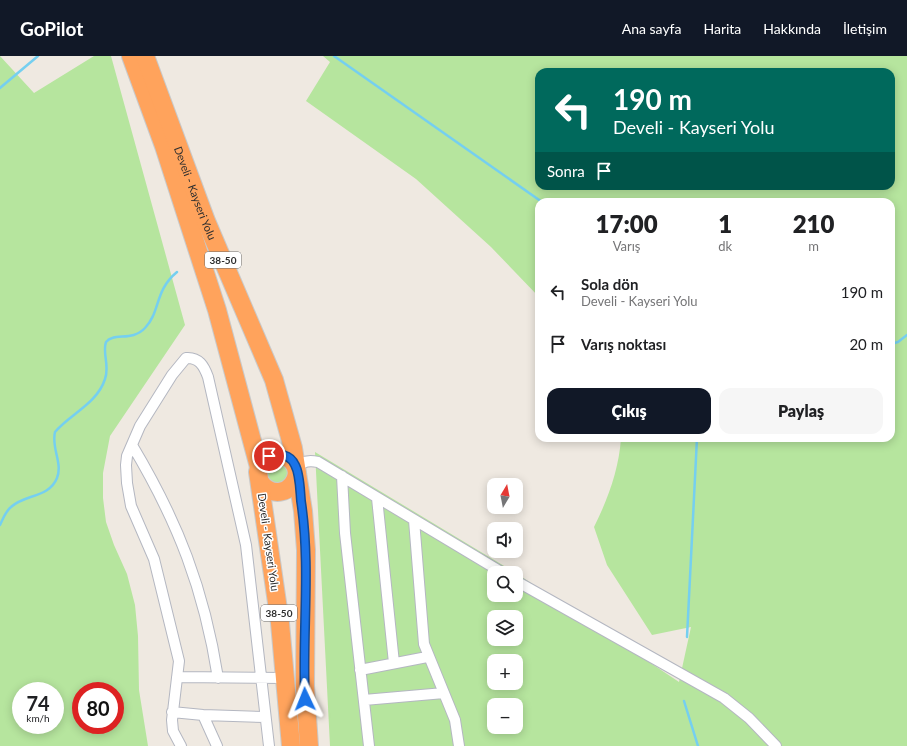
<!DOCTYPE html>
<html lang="tr">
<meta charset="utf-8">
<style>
:root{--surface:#fff;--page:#f6f6f6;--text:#202124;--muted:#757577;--accent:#111827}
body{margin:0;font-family:Lato,sans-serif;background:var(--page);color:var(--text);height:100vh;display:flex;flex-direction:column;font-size:15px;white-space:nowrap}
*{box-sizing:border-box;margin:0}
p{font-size:13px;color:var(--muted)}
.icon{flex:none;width:22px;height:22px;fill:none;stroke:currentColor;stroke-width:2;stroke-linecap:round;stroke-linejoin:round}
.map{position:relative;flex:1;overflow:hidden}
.sheet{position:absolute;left:535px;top:142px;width:360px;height:244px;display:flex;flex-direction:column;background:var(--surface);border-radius:12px;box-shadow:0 2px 10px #0003}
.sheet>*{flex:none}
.hud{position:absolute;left:535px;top:12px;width:360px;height:122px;border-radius:12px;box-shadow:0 2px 10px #0003;background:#00695c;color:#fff;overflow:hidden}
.needle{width:26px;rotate:10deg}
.buttons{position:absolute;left:487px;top:422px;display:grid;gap:8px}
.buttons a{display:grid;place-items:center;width:36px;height:36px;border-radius:8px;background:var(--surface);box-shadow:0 2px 10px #0003;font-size:20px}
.speed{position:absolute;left:12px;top:626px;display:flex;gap:8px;font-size:20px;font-weight:700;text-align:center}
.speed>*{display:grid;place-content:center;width:52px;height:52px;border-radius:50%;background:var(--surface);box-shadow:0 2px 10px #0003;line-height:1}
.speed small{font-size:10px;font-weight:400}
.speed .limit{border:6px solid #d22;background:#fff;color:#111}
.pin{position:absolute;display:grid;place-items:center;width:34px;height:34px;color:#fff;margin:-17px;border:2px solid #fff;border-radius:50%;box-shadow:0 1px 4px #0007}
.me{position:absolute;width:44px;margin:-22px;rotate:358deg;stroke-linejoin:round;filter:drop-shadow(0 0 3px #0008)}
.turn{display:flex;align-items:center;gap:14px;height:84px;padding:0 12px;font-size:18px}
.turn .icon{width:52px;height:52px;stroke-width:2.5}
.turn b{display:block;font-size:28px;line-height:34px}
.then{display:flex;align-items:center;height:38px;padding:0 12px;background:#0003;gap:8px;font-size:15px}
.eta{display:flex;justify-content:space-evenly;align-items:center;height:68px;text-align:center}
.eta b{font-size:24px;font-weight:800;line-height:28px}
.cta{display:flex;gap:8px;margin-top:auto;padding:8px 12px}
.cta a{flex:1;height:46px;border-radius:12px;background:var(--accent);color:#fff;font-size:16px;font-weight:800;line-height:46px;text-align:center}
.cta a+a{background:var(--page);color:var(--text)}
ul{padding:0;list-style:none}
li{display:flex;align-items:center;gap:12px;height:52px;padding:0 12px}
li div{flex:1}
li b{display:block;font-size:15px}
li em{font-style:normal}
header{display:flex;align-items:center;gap:24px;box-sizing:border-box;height:56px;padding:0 20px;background:var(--accent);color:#fff}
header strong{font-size:19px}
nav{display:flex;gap:22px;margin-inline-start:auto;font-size:14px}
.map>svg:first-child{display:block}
.green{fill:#b6e59e;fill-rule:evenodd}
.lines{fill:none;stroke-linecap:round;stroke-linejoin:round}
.stream{stroke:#75cff0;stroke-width:2.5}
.street-casing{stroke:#b4b7c1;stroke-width:12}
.highway-casing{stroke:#c9c9c9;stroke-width:20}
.street{stroke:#fff;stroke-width:10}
.highway{stroke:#ffa35c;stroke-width:18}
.route-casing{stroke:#114b97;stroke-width:10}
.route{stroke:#1a73e8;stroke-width:7}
.labels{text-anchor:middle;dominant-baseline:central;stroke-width:3;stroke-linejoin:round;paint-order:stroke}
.shield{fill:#fff;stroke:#6d6d6d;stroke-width:1}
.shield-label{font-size:10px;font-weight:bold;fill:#2e2e2e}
.street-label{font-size:11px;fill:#2e2e2e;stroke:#fff}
</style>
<header>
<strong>GoPilot</strong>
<nav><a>Ana sayfa</a><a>Harita</a><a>Hakkında</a><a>İletişim</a></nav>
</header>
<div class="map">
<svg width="907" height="690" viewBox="0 0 907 690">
<rect width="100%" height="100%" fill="#efe9e1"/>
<path class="green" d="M0,0L34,37L94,0H111L185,269L110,380L103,417V442L106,466L114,489L127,518L135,549L138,580L139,634L148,690H0ZM21,635H55V669H21ZM81,635H115V669H81Z
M323,0H907V690H330L315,396L516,517H494V539H516V517L679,626L691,571L652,579L607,509L594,471C608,443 619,413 621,382H891V146H539V241L491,191L416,123L306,45L330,6ZM539,16H891V130H539ZM494,561H516V583H494ZM494,605H516V627H494ZM494,649H516V671H494Z
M272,405L288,408L289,424L273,430L264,416Z"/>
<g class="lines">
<path class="stream" d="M334,0L542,146
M0,32L38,0
M891,288L898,286L907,279
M0,469C3,463 5,456 11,451C25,438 49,442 57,422C63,407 51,392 55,376C70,358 97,348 105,323C110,310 102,297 106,286C114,276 132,286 145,272C161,255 154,235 177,216
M687,581L697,382
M684,645L698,690"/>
<defs>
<path id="street" d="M132,389C178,466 204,533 218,622
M297,413C301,405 309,404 318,406L503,517
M342,420L345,477L369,690
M377,442L394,607
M414,464L424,588L455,664L459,690
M516,525L724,642L749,662L776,690
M360,614L427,601
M177,621L285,622
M364,644L444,637
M172,656L203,659L265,661
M203,659L217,690
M181,690L173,675L172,664L179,605L154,503L131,450L127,427L126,409L127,400L140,370L172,319L186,302C199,301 204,310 208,321L246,489L269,690"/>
<g id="highway">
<path d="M131,0L164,90L217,254L259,411"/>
<path id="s1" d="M145,0L206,165L274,324L293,392L303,455L306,494L305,630L309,690"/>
<path d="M260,426C271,442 293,438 297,418"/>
<path d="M291,690L280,567L258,416C262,396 284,392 295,409"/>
</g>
</defs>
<use href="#street" class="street-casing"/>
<use href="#highway" class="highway-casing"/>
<use href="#street" class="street"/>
<use href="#highway" class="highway"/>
</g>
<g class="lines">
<defs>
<path id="route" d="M269,400C279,397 290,398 295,409C300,418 300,434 301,445C311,511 302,577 305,643"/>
</defs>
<use href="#route" class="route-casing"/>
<use href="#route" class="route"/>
</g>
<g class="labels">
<g class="shield">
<rect x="205" y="196" width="36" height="16" rx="3"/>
<rect x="261" y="549" width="36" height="16" rx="3"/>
</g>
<g class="shield-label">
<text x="223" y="204">38-50</text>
<text x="279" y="557">38-50</text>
</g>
<g class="street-label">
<text stroke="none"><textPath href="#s1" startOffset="146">Develi - Kayseri Yolu</textPath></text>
<text transform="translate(269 486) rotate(82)">Develi - Kayseri Yolu</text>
</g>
</g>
</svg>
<div class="buttons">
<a><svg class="needle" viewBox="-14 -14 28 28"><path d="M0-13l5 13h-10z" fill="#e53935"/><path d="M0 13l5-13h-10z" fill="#757577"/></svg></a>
<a><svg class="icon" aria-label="sound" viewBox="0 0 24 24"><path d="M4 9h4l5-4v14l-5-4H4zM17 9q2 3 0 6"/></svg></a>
<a><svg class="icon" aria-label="search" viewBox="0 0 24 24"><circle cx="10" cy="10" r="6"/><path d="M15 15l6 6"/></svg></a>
<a><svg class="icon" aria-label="layers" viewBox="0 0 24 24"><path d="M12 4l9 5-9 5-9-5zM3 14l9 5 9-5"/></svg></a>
<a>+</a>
<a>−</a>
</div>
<div class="speed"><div>74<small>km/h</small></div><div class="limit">80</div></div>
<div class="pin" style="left:269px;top:400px;background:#d93025"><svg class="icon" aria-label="arrive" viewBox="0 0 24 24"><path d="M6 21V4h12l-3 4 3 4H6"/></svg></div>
<svg class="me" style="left:305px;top:643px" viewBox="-20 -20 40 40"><path d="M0-17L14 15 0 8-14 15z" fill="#1a73e8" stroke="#fff" stroke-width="4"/></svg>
<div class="hud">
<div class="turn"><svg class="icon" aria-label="left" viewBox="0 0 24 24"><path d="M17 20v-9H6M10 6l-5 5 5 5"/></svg><div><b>190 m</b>Develi - Kayseri Yolu</div></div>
<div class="then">Sonra<svg class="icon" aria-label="arrive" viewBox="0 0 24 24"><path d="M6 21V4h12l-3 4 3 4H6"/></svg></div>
</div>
<section class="sheet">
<div class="eta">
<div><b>17:00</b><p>Varış</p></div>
<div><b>1</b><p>dk</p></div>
<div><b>210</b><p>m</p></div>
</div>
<ul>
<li><svg class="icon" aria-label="left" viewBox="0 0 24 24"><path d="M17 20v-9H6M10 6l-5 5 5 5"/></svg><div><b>Sola dön</b><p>Develi - Kayseri Yolu</p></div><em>190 m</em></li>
<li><svg class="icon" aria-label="arrive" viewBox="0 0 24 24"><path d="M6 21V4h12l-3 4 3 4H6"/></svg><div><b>Varış noktası</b></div><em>20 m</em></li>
</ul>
<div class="cta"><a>Çıkış</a><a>Paylaş</a></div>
</section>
</div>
